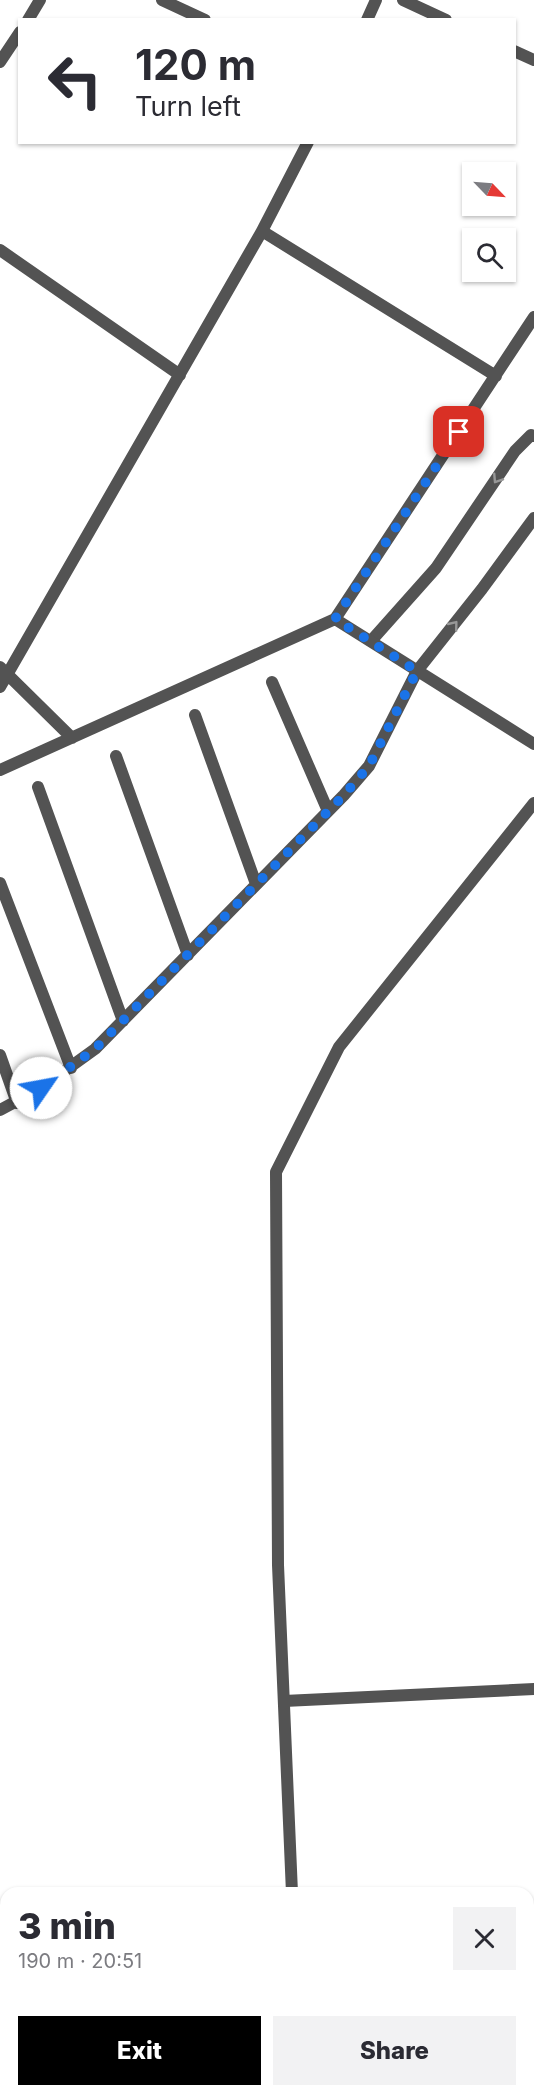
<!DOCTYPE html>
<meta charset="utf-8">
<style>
:root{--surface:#fff;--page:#f2f2f3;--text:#2b2b33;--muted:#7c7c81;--accent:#000}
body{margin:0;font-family:Inter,sans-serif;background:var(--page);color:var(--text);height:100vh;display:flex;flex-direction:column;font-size:22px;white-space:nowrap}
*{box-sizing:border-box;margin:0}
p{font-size:20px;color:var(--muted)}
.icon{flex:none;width:33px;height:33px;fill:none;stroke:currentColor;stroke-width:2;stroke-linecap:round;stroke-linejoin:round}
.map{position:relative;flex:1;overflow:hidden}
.details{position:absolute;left:0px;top:1887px;width:534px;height:210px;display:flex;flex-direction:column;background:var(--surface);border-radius:18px 18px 0 0;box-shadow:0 2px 4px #0004}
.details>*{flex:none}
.banner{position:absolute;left:18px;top:18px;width:498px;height:126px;border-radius:0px;box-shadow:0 2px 4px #0004;background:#fff;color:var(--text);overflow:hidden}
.needle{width:39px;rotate:115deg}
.controls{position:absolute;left:462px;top:162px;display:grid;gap:12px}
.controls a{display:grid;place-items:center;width:54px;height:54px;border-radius:0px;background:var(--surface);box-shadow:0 2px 4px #0004;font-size:30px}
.pin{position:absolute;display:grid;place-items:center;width:51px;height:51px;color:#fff;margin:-26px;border-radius:12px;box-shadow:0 3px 9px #0006}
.me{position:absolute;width:66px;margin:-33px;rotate:57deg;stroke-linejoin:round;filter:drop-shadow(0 0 4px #0008)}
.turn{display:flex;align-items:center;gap:21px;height:126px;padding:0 18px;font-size:27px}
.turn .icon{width:78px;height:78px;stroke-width:2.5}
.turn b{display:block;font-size:42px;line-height:51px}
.round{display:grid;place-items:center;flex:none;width:63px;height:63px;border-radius:0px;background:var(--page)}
.headline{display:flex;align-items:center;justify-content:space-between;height:102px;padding:0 18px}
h1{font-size:36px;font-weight:800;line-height:45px}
.button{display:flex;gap:12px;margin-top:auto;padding:12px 18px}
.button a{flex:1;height:69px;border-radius:0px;background:var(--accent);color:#fff;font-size:24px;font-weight:800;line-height:69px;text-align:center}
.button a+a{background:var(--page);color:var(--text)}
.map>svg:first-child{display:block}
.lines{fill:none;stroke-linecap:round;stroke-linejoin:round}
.lane{stroke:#535353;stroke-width:12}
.street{stroke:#535353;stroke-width:12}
.secondary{stroke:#202020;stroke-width:12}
.oneway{stroke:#989898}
.route{stroke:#1a73e8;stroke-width:10;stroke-dasharray:0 18}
</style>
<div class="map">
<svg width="534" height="2097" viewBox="0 0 534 2097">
<rect width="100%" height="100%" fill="#fff"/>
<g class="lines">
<path class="lane" d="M371,641L436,568L515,451L531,435L534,436
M272,682L328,811
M195,715L256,884
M116,756L188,955
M38,787L123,1021
M0,883L71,1068
M0,1055L17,1103
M0,1110L41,1088L95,1049L344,795L369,766L417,671L482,589L534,518"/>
<path class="street" d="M162,0L205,20
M403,0L446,20
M28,20L40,0
M367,20L376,0
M514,51L534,60
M0,62L20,32
M262,231L496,376
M0,250L180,375
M335,619L534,744
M0,667L72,738
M0,687L262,231L308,142
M0,770L335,619L534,317
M284,1701L534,1689
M292,1893L278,1565L276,1172L339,1047L534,803
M300,2097V2091"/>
<path class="secondary" d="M0,2043L6,2046
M75,2091L82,2097"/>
</g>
<defs><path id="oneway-chevron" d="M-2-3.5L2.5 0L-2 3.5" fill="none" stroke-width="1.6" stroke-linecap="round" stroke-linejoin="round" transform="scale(1.5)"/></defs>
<g class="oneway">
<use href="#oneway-chevron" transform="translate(497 479) rotate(123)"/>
<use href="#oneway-chevron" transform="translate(454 625) rotate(-51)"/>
</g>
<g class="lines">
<path class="route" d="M41,1088L95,1049L344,795L369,766L417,671L335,619L459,432"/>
</g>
</svg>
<div class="controls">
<a><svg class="needle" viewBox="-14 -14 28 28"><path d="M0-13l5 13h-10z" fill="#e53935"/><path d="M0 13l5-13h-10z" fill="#7c7c81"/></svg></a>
<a><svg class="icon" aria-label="search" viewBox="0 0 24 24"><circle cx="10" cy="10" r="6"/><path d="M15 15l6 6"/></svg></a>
</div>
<div class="pin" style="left:459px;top:432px;background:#d93025"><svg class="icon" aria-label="arrive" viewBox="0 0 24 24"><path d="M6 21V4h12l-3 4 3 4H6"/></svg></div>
<svg class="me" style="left:41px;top:1088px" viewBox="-20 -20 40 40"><circle r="19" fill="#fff"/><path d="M0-13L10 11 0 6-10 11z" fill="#1a73e8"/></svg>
<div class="banner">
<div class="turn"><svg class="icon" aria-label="left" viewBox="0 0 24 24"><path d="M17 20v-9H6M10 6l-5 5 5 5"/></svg><div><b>120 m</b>Turn left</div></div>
</div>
<section class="details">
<div class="headline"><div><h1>3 min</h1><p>190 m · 20:51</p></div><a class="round"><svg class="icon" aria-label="close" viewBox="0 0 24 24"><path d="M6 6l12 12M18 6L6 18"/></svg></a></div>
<div class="button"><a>Exit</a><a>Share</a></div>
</section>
</div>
